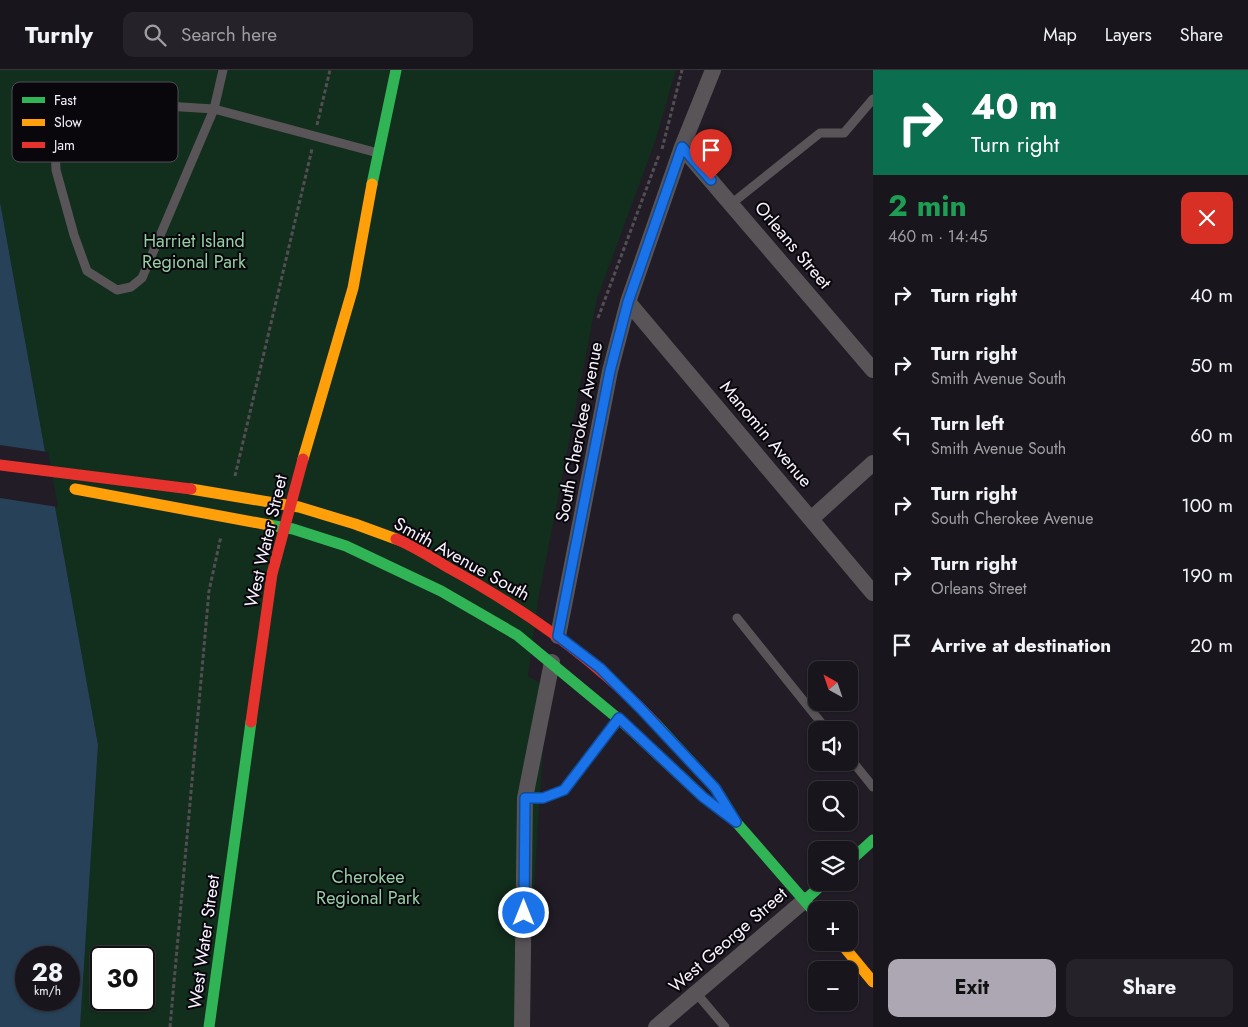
<!DOCTYPE html>
<meta charset="utf-8">
<style>
:root{--surface:#19151c;--page:#262229;--text:#f1f3f6;--muted:#9f9fa3;--line:#37343b;--accent:#aca7b2}
body{margin:0;font-family:Jost,sans-serif;background:var(--page);color:var(--text);height:100vh;display:flex;flex-direction:column;font-size:19px;white-space:nowrap}
*{box-sizing:border-box;margin:0}
p{font-size:16px;color:var(--muted)}
.icon{flex:none;width:28px;height:28px;fill:none;stroke:currentColor;stroke-width:2;stroke-linecap:round;stroke-linejoin:round}
.map{position:relative;flex:1;overflow:hidden}
.drawer{display:flex;flex-direction:column;background:var(--surface);width:375px}
.drawer>*{flex:none}
.top-card{background:#0b6e4f;color:#fff;overflow:hidden}
.needle{width:32px;rotate:320deg}
.fabs{position:absolute;left:808px;top:591px;display:grid;gap:10px}
.fabs a{display:grid;place-items:center;width:50px;height:50px;border-radius:10px;background:var(--surface);box-shadow:0 1px 4px #0004,0 0 0 1px var(--line);font-size:25px}
.speed{position:absolute;left:15px;top:876px;display:flex;gap:10px;font-size:25px;font-weight:700;text-align:center}
.speed>*{display:grid;place-content:center;width:65px;height:65px;border-radius:50%;background:var(--surface);box-shadow:0 1px 4px #0004,0 0 0 1px var(--line);line-height:1}
.speed small{font-size:12px;font-weight:400}
.speed .limit{border:2px solid #111;border-radius:8px;background:#fff;color:#111}
.pin{position:absolute;display:grid;place-items:center;width:42px;height:42px;color:#fff;margin:-51px -21px;border-radius:50% 50% 50% 0;rotate:-45deg;box-shadow:0 0 5px #0007}
.pin .icon{rotate:45deg}
.me{position:absolute;width:55px;margin:-28px;rotate:0deg;stroke-linejoin:round;filter:drop-shadow(0 0 4px #0008)}
.turn{display:flex;align-items:center;gap:18px;height:105px;padding:0 15px;font-size:22px}
.turn .icon{width:65px;height:65px;stroke-width:2.5}
.turn b{display:block;font-size:35px;line-height:42px}
.round{display:grid;place-items:center;flex:none;width:52px;height:52px;border-radius:10px;background:var(--page)}
.summary{display:flex;align-items:center;justify-content:space-between;height:85px;padding:0 15px}
h1{font-size:30px;font-weight:700;line-height:38px;color:#1e9e55}
.cta{display:flex;gap:10px;margin-top:auto;padding:10px 15px}
.cta a{flex:1;height:58px;border-radius:10px;background:var(--accent);color:#111;font-size:20px;font-weight:700;line-height:58px;text-align:center}
.cta a+a{background:var(--page);color:var(--text)}
ul{padding:0;list-style:none}
li{display:flex;align-items:center;gap:15px;height:70px;padding:0 15px}
li div{flex:1}
li b{display:block;font-size:19px}
li em{font-style:normal}
header{display:flex;align-items:center;gap:30px;box-sizing:border-box;height:70px;padding:0 25px;background:var(--surface);border-bottom:1px solid var(--line)}
header strong{font-size:24px}
nav{display:flex;gap:28px;margin-inline-start:auto;font-size:18px}
.search{width:350px;height:45px;background:var(--page);display:flex;align-items:center;gap:12px;box-sizing:border-box;padding:0 18px;border-radius:10px;color:var(--muted);font-size:19px}
main{display:flex;flex:1;min-height:0}
.map>svg:first-child{display:block}
.green{fill:#122e1d;fill-rule:evenodd}
.water{fill:#274159;fill-rule:evenodd}
.pier{fill:#211c26}
.lines{fill:none;stroke-linecap:round;stroke-linejoin:round}
.path{stroke:#534e52;stroke-width:3;stroke-dasharray:4 2.5;stroke-linecap:butt}
.lane{stroke:#595457;stroke-width:9}
.street{stroke:#595457;stroke-width:16}
.fast{stroke:#30b455;stroke-width:11}
.slow{stroke:#ff9f0a;stroke-width:11}
.jam{stroke:#e5322d;stroke-width:11}
.route-casing{stroke:#114b97;stroke-width:12}
.route{stroke:#1a73e8;stroke-width:9}
.labels{text-anchor:middle;dominant-baseline:central;stroke-width:4;stroke-linejoin:round;paint-order:stroke}
.park-label{font-size:18px;fill:#94cfa5;stroke:#09060c}
.street-label{font-size:18px;fill:#f7f2fe;stroke:#09060c}
.key{fill:#09060c;stroke:#504d55;stroke-width:1}
.key-label{font-size:14px;fill:#f7f2fe}
</style>
<header>
<strong>Turnly</strong>
<div class="search"><svg class="icon" aria-label="search" viewBox="0 0 24 24"><circle cx="10" cy="10" r="6"/><path d="M15 15l6 6"/></svg>Search here</div>
<nav><a>Map</a><a>Layers</a><a>Share</a></nav>
</header>
<main>
<div class="map">
<svg width="873" height="957" viewBox="0 0 873 957">
<rect width="100%" height="100%" fill="#211c26"/>
<path class="green" d="M0,0H676L656,69L597,229L539,525L528,606L547,617L525,957H80L98,675L0,132ZM101,888H144V930H101Z"/>
<path class="water" d="M0,132L98,675L80,957H0ZM26,888H69V930H26Z"/>
<path class="pier" d="M0,375L48,382L58,437L0,428Z"/>
<g class="lines">
<path class="path" d="M317,55L330,0
M662,79L682,0
M598,248L659,85
M235,406L312,79
M170,957L209,521L221,466"/>
<path class="lane" d="M223,0L214,39L378,83
M53,29L214,39L142,208L131,217L117,220L87,201L74,165L56,100Z
M731,134L820,63H844L873,29
M737,548L827,660
M849,687L873,717
M525,728H543L564,720L618,649
M697,924L725,957"/>
<path class="street" d="M682,77L873,300
M628,232L873,523
M811,449L873,393
M558,566L610,301L628,232L682,77L713,0
M522,957L525,728L552,592
M656,957L805,830"/>
<path class="fast" d="M372,114L396,0
M269,455L293,459L346,476L441,521L517,565L627,656
M656,654L715,718L736,752L816,844
M849,792L873,770
M805,830L825,812
M209,957L251,652"/>
<path class="slow" d="M303,389L353,218L372,114
M75,419L269,455
M191,419L299,437L355,454L396,469
M627,656L701,725
M840,872L873,912"/>
<path class="jam" d="M0,395L191,419
M396,469C414,476 432,488 449,498C526,540 596,590 656,654
M251,652L272,504L303,389"/>
</g>
<g class="lines">
<defs>
<path id="route" d="M524,843L525,728H543L564,720L619,648L703,727L736,752L715,718L640,638L600,598L558,566L610,301L628,232L682,77L711,110"/>
</defs>
<use href="#route" class="route-casing"/>
<use href="#route" class="route"/>
</g>
<g class="labels">
<g class="park-label">
<text x="194" y="171">Harriet Island<tspan x="194" dy="21">Regional Park</tspan></text>
<text x="368" y="807">Cherokee<tspan x="368" dy="21">Regional Park</tspan></text>
</g>
<g class="street-label">
<text transform="translate(793 175) rotate(50)">Orleans Street</text>
<text transform="translate(579 362) rotate(-79)">South Cherokee Avenue</text>
<text transform="translate(766 364) rotate(50)">Manomin Avenue</text>
<text transform="translate(266 471) rotate(-77)">West Water Street</text>
<text transform="translate(462 489) rotate(29)">Smith Avenue South</text>
<text transform="translate(728 870) rotate(-41)">West George Street</text>
<text transform="translate(204 872) rotate(-82)">West Water Street</text>
</g>
</g>
<rect x="12" y="12" width="166" height="80" rx="8" class="key"/>
<rect x="22" y="27" width="23" height="6" fill="#30b455"/>
<rect x="22" y="49" width="23" height="7" fill="#ff9f0a"/>
<rect x="22" y="72" width="23" height="6" fill="#e5322d"/>
<g class="key-label">
<text x="54" y="35">Fast</text>
<text x="54" y="57">Slow</text>
<text x="54" y="80">Jam</text>
</g>
</svg>
<div class="fabs">
<a><svg class="needle" viewBox="-14 -14 28 28"><path d="M0-13l5 13h-10z" fill="#e53935"/><path d="M0 13l5-13h-10z" fill="#9f9fa3"/></svg></a>
<a><svg class="icon" aria-label="sound" viewBox="0 0 24 24"><path d="M4 9h4l5-4v14l-5-4H4zM17 9q2 3 0 6"/></svg></a>
<a><svg class="icon" aria-label="search" viewBox="0 0 24 24"><circle cx="10" cy="10" r="6"/><path d="M15 15l6 6"/></svg></a>
<a><svg class="icon" aria-label="layers" viewBox="0 0 24 24"><path d="M12 4l9 5-9 5-9-5zM3 14l9 5 9-5"/></svg></a>
<a>+</a>
<a>−</a>
</div>
<div class="speed"><div>28<small>km/h</small></div><div class="limit">30</div></div>
<div class="pin" style="left:711px;top:110px;background:#d93025"><svg class="icon" aria-label="arrive" viewBox="0 0 24 24"><path d="M6 21V4h12l-3 4 3 4H6"/></svg></div>
<svg class="me" style="left:524px;top:843px" viewBox="-20 -20 40 40"><circle r="17" fill="#1a73e8" stroke="#fff" stroke-width="3"/><path d="M0-11L8 9 0 5-8 9z" fill="#fff"/></svg>
</div>
<section class="drawer">
<div class="top-card">
<div class="turn"><svg class="icon" aria-label="right" viewBox="0 0 24 24"><path d="M7 20v-9h11M14 6l5 5-5 5"/></svg><div><b>40 m</b>Turn right</div></div>
</div>
<div class="summary"><div><h1>2 min</h1><p>460 m · 14:45</p></div><a class="round" style="background:#d93025;color:#fff"><svg class="icon" aria-label="close" viewBox="0 0 24 24"><path d="M6 6l12 12M18 6L6 18"/></svg></a></div>
<ul>
<li><svg class="icon" aria-label="right" viewBox="0 0 24 24"><path d="M7 20v-9h11M14 6l5 5-5 5"/></svg><div><b>Turn right</b></div><em>40 m</em></li>
<li><svg class="icon" aria-label="right" viewBox="0 0 24 24"><path d="M7 20v-9h11M14 6l5 5-5 5"/></svg><div><b>Turn right</b><p>Smith Avenue South</p></div><em>50 m</em></li>
<li><svg class="icon" aria-label="left" viewBox="0 0 24 24"><path d="M17 20v-9H6M10 6l-5 5 5 5"/></svg><div><b>Turn left</b><p>Smith Avenue South</p></div><em>60 m</em></li>
<li><svg class="icon" aria-label="right" viewBox="0 0 24 24"><path d="M7 20v-9h11M14 6l5 5-5 5"/></svg><div><b>Turn right</b><p>South Cherokee Avenue</p></div><em>100 m</em></li>
<li><svg class="icon" aria-label="right" viewBox="0 0 24 24"><path d="M7 20v-9h11M14 6l5 5-5 5"/></svg><div><b>Turn right</b><p>Orleans Street</p></div><em>190 m</em></li>
<li><svg class="icon" aria-label="arrive" viewBox="0 0 24 24"><path d="M6 21V4h12l-3 4 3 4H6"/></svg><div><b>Arrive at destination</b></div><em>20 m</em></li>
</ul>
<div class="cta"><a>Exit</a><a>Share</a></div>
</section>
</main>
